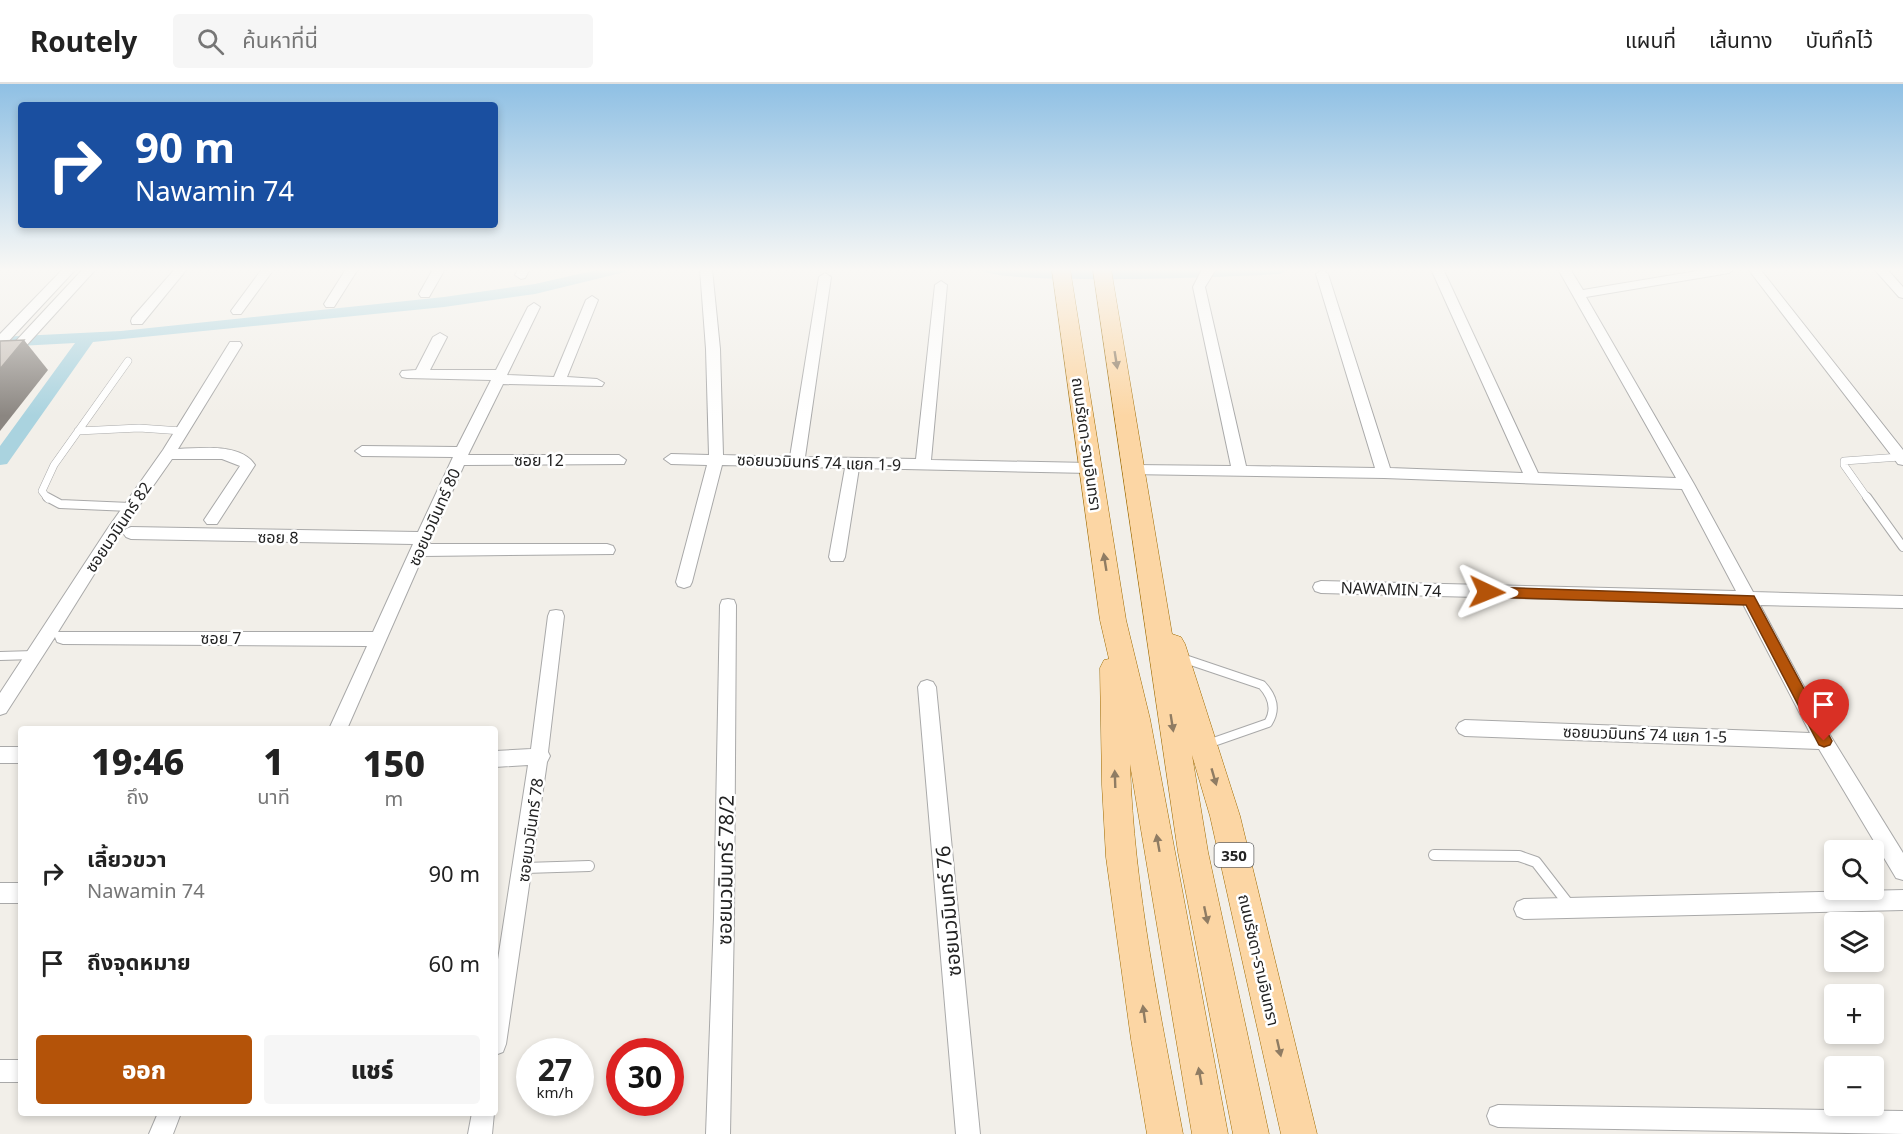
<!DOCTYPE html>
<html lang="th">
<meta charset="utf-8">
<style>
:root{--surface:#fff;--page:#f6f6f6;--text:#222;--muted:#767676;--line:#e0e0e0;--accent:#b45309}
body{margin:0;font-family:"Noto Sans","Noto Sans Thai",sans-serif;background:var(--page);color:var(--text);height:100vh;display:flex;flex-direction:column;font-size:22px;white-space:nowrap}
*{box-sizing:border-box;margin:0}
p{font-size:20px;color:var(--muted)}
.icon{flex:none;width:33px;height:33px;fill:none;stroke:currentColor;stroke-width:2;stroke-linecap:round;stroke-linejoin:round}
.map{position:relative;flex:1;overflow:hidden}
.details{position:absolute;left:18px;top:642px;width:480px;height:390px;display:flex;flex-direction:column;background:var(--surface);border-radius:6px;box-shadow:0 3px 9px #0003}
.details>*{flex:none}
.top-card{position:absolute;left:18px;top:18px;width:480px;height:126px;border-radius:6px;box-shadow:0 3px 9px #0003;background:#1a4fa0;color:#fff;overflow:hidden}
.tools{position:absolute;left:1824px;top:756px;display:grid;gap:12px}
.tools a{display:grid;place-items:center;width:60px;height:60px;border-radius:6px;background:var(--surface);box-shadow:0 3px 9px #0003;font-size:30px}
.speed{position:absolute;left:516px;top:954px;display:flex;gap:12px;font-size:30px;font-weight:700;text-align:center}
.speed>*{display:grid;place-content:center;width:78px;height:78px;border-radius:50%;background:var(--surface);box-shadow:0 3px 9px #0003;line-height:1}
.speed small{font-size:15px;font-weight:400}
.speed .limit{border:9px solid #d22;background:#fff;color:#111}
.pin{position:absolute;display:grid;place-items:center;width:51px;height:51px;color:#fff;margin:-62px -26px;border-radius:50% 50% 50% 0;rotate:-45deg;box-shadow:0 0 6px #0007}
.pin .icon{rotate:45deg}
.me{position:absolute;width:66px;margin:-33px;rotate:92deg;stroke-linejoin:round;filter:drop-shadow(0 0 4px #0008)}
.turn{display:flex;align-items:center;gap:21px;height:126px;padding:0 18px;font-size:27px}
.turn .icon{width:78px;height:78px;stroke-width:2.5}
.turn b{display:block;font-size:42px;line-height:51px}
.eta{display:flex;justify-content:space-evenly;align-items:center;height:102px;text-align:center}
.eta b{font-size:36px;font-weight:800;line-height:42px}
.cta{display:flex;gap:12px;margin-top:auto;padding:12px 18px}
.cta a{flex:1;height:69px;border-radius:6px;background:var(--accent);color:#fff;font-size:24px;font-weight:800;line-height:69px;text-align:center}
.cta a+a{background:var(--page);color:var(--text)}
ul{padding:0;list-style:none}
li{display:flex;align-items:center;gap:18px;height:90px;padding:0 18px}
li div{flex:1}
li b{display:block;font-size:22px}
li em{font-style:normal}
header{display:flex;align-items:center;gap:36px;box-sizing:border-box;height:84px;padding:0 30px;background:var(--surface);border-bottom:2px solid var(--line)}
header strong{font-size:28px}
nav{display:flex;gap:33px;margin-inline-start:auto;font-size:21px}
.search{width:420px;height:54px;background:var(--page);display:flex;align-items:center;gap:15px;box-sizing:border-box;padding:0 21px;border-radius:6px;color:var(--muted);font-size:22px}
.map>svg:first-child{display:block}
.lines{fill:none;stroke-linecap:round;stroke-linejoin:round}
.canal{fill:#aad3df;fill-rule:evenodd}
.lane-far2-casing{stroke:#a9a9a9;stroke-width:8}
.lane-far1-casing{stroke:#a9a9a9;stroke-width:10}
.lane-casing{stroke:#a9a9a9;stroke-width:12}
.street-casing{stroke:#a9a9a9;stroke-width:2}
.primary-casing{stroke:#a06b00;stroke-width:1}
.lane-far2{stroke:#fff;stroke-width:7}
.lane-far1{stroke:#fff;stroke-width:8}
.lane{stroke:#fff;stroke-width:10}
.street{fill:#fff;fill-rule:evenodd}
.primary{fill:#fcd6a4;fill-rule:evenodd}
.shaded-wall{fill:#8b8681}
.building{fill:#c7bfb8;stroke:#8b8681;stroke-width:1.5}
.oneway{fill:#8f7c63}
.route{fill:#b45309;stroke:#753606;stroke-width:1.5}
.labels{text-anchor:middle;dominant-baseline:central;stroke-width:5;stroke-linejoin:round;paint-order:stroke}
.shield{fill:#fff;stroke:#646464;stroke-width:1.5}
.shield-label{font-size:15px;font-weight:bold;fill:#222}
.street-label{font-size:16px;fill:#222;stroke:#fff}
.near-street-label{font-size:20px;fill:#222;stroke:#fff}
</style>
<header>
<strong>Routely</strong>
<div class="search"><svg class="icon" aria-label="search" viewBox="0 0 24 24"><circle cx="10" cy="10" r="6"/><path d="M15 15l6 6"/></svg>ค้นหาที่นี่</div>
<nav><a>แผนที่</a><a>เส้นทาง</a><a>บันทึกไว้</a></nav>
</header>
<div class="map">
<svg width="1903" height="1050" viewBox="0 0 1903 1050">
<rect width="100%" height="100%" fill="#f2efe9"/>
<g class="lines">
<path class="canal" d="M601,185H628L625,188L535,210L444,223L93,258L7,380L0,381V362L75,259L0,263V253L121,247L444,213L535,200Z
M980,185H1288L1280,190C1243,192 995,203 980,185Z"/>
<defs>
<path id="lane-far2" d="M78,347L139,344L182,347
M48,415L42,407L54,381L128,277
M1868,415L1844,381V377L1900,373"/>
<path id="lane-far1" d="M47,413L60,420L130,423
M1867,413L1903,463
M0,572L34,571
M1182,574L1262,601C1272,612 1277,625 1268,639L1205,661"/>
<path id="lane" d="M1434,771L1519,772L1536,778L1570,822
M525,784L589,782"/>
<path id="street" d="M63,185H76L5,261L0,262V250Z
M83,185H96L5,285L0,286V274Z
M175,185H187L142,240H132L131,237L132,234Z
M262,185H274L241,230H233L231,227Z
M346,185H358L334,223H326L324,220Z
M433,185H445L429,213H421L419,210Z
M518,185H530L525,194L521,195L515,191Z
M700,185H712L720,265L723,371L790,373L819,193L825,189L831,193L805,373L916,375L935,201L941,197L947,201L931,376L1090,379L1097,384L1090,389L859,384L845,473L843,477H831L829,473L845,384L722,381L692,498L690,502L684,504L678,502L676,498L707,381L671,380L664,375L671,370L709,371L706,265Z
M1202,185H1216L1205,203L1246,382L1375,384L1316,190L1322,186L1328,190L1390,384L1523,389L1431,185H1443L1538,389L1676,394L1558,185H1570L1583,206L1709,185H1735L1729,189L1586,213L1694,400L1753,508L1903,512V524L1760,521L1830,651L1903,769V796L1896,794L1819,665L1465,652L1459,649L1456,644L1459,639L1465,636L1810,649L1743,520L1321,509L1315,507L1313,503L1315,499L1321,497L1736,507L1682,405L1384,394L1128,390L1126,386L1128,382L1133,381L1231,382L1193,203Z
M1748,185H1760L1903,366V381L1898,380Z
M1874,185H1887L1903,203V214L1899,213Z
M592,212L598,216L567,293L597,295L604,299L602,302L503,300L468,371H619L626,376L624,380L464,381L429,460H607L613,462L615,466L613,470L423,472L347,645H329L367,562L63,560L57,558L55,553L6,629L0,631V609L108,444L163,366L230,258H240L242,261L178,365C201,364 241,359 255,381L217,440H207L204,436L240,382L222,375H172L118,452L58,548H373L413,460L131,455L126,453L123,449L126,445L131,443L418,448L453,373L362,372L355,367L362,362L457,363L491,296L407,294L402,293L400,290L402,287L416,286L433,253L440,249L447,253L430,286H496L528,223L534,219L540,223L507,291L554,293L586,216Z
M728,515L734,516L736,521L734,834L730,1050H706L714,834L720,521L722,516Z
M556,526L562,527L564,532L548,668L550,672L547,678L506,960L503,968L495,971V895L528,681L495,683V667L531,665L548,532L550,527Z
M927,596L933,598L936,603L980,1050H956L918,603L921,598Z
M0,663H21V679H0Z
M0,799H21V819H0Z
M1903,806V826L1524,835L1517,832L1514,825L1517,818L1524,815Z
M0,976H21V998H0Z
M1498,1021L1903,1027V1050L1498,1043L1490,1040L1487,1032L1490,1024Z
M158,1029H181L173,1050H149Z
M472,1029H494L492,1050H468Z"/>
<path id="primary" d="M1052,185H1070L1126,536L1150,635L1228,1050H1192L1130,680C1134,804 1160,928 1183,1050H1147L1131,955L1106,773L1102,701L1100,584L1104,576L1109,575L1100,536Z
M1093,185H1111L1172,550L1181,553L1185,560L1240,732L1317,1050H1281L1210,732L1192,671L1208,768L1269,1050H1233L1178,768Z"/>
</defs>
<use href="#lane-far2" class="lane-far2-casing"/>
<use href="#lane-far1" class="lane-far1-casing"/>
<use href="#lane" class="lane-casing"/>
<use href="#street" class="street-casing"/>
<use href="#primary" class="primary-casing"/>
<use href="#lane-far2" class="lane-far2"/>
<use href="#lane-far1" class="lane-far1"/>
<use href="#lane" class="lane"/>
<use href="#street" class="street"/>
<use href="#primary" class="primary"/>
</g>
<path class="shaded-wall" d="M24,256L48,286L0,347V285Z"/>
<path class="building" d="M24,256L0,285V257Z"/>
<defs><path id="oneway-solid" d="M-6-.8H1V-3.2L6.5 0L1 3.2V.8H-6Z" transform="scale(1.5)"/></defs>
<g class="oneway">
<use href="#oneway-solid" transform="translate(1116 276) rotate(81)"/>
<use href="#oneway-solid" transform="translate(1105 478) rotate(-99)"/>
<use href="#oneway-solid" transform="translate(1172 639) rotate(81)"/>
<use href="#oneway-solid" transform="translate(1214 693) rotate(74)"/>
<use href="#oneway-solid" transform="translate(1115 695) rotate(-92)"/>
<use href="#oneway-solid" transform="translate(1158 759) rotate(-100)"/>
<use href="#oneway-solid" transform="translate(1206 831) rotate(78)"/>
<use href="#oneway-solid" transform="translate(1144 930) rotate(-98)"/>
<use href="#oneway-solid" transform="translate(1279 964) rotate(77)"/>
<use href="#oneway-solid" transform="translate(1200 992) rotate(-100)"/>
</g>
<linearGradient id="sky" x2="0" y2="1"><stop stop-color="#8fc0e4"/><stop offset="0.56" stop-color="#f9f8f5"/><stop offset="1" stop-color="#f9f8f5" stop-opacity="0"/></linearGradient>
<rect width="1903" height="332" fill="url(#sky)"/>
<path class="route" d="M1487,503L1754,512L1832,657L1830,661L1824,663L1819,661L1746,521L1487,513L1481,508Z"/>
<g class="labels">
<rect class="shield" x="1214.5" y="759" width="39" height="24" rx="4.5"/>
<g class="shield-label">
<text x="1234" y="771">350</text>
</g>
<g class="street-label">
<text transform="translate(1087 360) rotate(82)">ถนนรัชดา-รามอินทรา</text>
<text x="539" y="376">ซอย 12</text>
<text transform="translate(819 378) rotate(2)">ซอยนวมินทร์ 74 แยก 1-9</text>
<text transform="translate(434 433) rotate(-66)">ซอยนวมินทร์ 80</text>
<text transform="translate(118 443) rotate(-56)">ซอยนวมินทร์ 82</text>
<text transform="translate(278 453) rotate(1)">ซอย 8</text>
<text transform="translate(1391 505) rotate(2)">NAWAMIN 74</text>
<text x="221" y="554">ซอย 7</text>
<text transform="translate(1645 650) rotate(2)">ซอยนวมินทร์ 74 แยก 1-5</text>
<text transform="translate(530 746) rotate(-82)">ซอยนวมินทร์ 78</text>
<text transform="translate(1259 876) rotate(77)">ถนนรัชดา-รามอินทรา</text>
</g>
<g class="near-street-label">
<text transform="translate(725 786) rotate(-89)">ซอยนวมินทร์ 78/2</text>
<text transform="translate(948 827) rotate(-95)">ซอยนวมินทร์ 76</text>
</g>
</g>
</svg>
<div class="tools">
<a><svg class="icon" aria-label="search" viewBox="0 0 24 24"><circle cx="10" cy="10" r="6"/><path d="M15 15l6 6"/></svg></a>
<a><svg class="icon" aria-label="layers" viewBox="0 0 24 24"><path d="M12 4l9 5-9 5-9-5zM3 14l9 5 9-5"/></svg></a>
<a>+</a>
<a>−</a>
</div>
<div class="speed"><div>27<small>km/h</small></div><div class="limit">30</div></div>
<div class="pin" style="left:1824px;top:657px;background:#d93025"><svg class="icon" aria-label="arrive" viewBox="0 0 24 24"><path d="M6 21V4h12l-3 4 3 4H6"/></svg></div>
<svg class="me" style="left:1487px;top:508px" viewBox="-20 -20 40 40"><path d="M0-17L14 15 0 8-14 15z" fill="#b45309" stroke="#fff" stroke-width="4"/></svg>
<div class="top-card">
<div class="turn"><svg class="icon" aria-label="right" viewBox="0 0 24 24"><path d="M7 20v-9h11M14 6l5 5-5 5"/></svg><div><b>90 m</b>Nawamin 74</div></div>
</div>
<section class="details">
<div class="eta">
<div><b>19:46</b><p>ถึง</p></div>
<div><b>1</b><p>นาที</p></div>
<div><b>150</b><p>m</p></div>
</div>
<ul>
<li><svg class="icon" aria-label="right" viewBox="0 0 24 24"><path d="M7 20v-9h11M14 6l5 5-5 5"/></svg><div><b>เลี้ยวขวา</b><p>Nawamin 74</p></div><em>90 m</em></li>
<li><svg class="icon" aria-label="arrive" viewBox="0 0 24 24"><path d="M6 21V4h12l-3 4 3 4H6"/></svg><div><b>ถึงจุดหมาย</b></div><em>60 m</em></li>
</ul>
<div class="cta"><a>ออก</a><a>แชร์</a></div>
</section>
</div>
